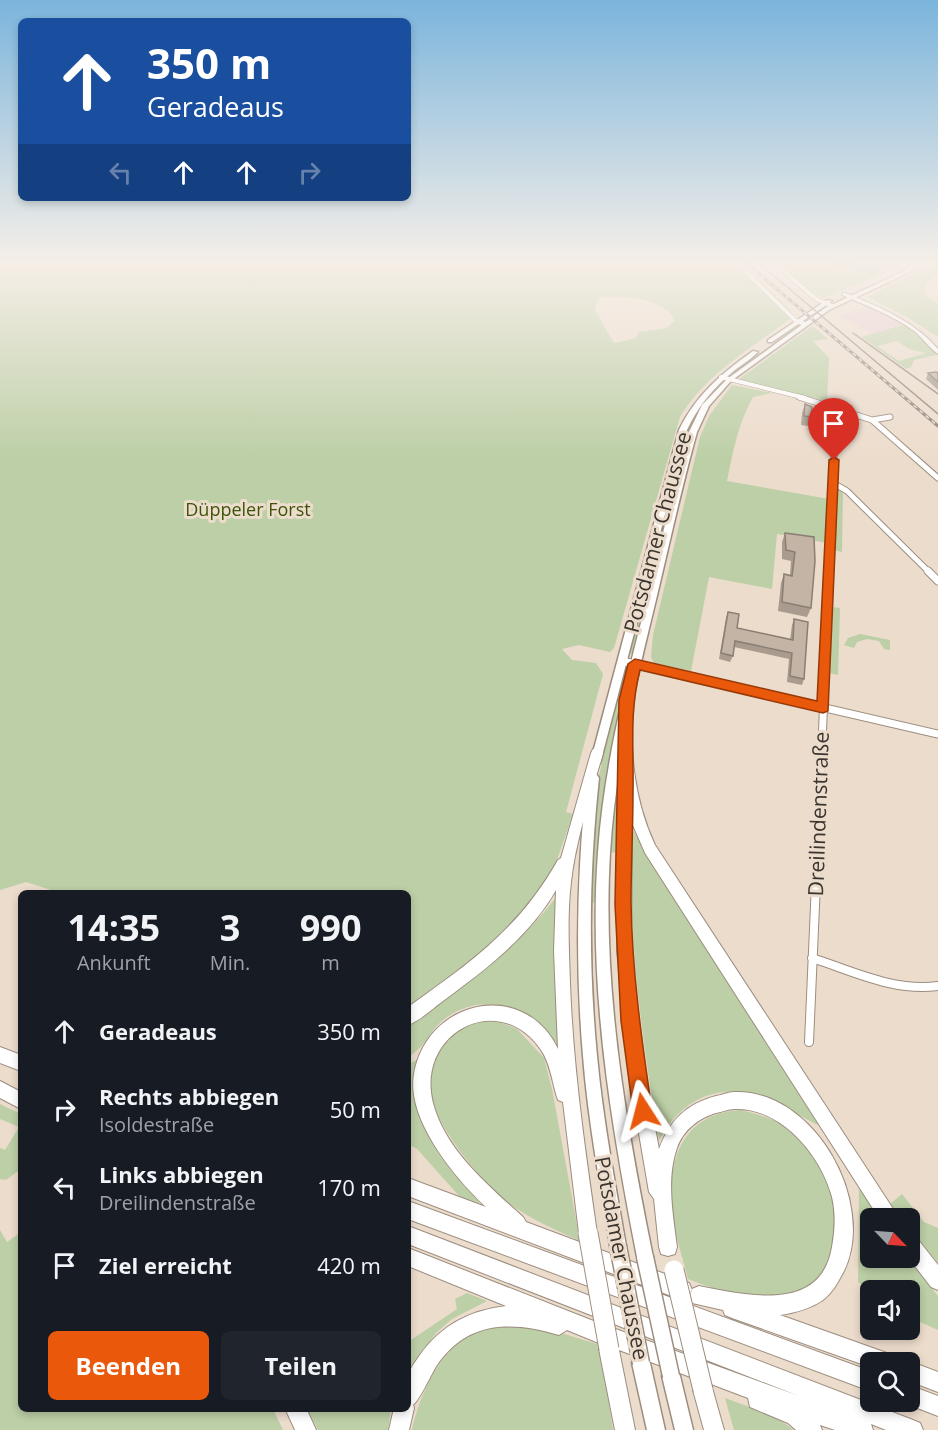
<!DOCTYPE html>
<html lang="de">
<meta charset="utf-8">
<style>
:root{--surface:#171b24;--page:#20242c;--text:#f1f3f6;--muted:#9ea1a6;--accent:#ea580c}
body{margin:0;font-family:"Open Sans",sans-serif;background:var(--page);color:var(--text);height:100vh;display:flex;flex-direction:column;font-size:22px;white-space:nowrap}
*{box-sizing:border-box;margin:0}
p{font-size:20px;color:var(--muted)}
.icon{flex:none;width:33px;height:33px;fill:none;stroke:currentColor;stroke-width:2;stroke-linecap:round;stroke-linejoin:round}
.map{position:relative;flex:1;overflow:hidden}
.details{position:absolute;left:18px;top:890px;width:393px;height:522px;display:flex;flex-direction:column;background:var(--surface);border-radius:9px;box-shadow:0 3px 9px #0003}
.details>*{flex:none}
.guide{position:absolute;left:18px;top:18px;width:393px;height:183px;border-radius:9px;box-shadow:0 3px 9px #0003;background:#1a4fa0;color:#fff;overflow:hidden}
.needle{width:39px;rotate:115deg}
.buttons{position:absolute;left:860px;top:1208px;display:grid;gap:12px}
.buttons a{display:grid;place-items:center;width:60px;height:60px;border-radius:9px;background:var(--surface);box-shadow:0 3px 9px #0003;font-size:30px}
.pin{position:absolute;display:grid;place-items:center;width:51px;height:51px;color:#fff;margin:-62px -26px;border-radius:50% 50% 50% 0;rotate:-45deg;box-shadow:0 0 6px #0007}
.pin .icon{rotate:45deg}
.me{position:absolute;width:66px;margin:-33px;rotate:351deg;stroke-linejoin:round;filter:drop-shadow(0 0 4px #0008)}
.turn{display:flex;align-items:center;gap:21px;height:126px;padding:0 30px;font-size:27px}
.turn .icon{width:78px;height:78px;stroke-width:2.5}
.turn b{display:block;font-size:42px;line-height:51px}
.lanes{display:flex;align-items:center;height:57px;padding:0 30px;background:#0003;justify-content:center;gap:30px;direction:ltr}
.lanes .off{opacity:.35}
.eta{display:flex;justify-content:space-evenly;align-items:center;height:102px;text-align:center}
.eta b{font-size:36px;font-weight:700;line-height:42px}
.button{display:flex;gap:12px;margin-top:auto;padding:12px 30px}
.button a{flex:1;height:69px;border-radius:9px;background:var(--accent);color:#fff;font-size:24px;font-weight:700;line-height:69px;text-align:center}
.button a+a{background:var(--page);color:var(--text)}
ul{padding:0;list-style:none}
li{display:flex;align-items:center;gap:18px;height:78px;padding:0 30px}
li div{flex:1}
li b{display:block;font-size:22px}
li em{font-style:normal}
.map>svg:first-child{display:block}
.commercial{fill:#e8cdd1}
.green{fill:#bccfa6;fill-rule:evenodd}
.water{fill:#77b7ca;stroke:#65909c;stroke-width:1.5}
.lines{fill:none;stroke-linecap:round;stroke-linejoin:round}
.minor-far3-casing{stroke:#9c8d7f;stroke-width:5}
.minor-far2-casing{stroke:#9c8d7f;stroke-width:7}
.minor-far1-casing{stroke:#9c8d7f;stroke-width:9}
.minor-casing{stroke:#9c8d7f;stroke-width:10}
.secondary-casing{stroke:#9c8d7f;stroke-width:2}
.primary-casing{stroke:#9c8d7f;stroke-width:3}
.motorway-casing{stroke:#9c8d7f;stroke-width:2}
.minor-far3{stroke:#fff;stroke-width:4}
.minor-far2{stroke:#fff;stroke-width:5}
.minor-far1{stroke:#fff;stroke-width:7}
.minor{stroke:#fff;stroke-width:8}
.secondary{fill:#fff;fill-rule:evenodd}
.primary{fill:#fff;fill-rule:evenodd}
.motorway{fill:#fff;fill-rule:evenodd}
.tram{stroke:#8c8177;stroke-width:1.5}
.rail-casing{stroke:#8c8177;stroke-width:3}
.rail{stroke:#ecdccc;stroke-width:1.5;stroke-dasharray:4;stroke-linecap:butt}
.primary-bridge-casing{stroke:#9c8d7f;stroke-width:19;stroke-linecap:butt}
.motorway-bridge-casing{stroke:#9c8d7f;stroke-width:21;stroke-linecap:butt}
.primary-bridge{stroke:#fff;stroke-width:16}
.motorway-bridge{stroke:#fff;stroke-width:19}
.wall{fill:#a99b8e}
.building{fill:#c4b4a5;stroke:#897e74;stroke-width:1.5}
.route{fill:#ea580c;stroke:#983908;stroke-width:1.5}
.labels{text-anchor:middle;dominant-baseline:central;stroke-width:6;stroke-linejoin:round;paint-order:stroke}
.far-park-label{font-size:18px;fill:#3b5409;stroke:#ecdccc}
.street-label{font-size:21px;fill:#3b352f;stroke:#ecdccc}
</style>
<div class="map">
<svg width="938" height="1430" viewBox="0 0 938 1430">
<rect width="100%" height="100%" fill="#ecdccc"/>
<path class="commercial" d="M865,306L898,321L904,325L874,335L840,316Z"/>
<path class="green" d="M0,260H737L792,312L783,309L790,319C750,349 706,374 680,417L614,648L610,652L579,645L562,649L572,660L596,663L603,674L566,812L573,814L551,877L498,941L416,1004L408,1002V892H57L26,882L0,890ZM598,297C622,296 662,296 675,320L667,328L639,332L636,338L614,343L595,310Z
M793,260H858L856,269L893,263V260H907L885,273L823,298L808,290L775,262Z
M930,260H938V275L925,284L924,294L938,304V337L907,317L868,297L915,273Z
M904,325L921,337L937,355L914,360L911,367L906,369L861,337ZM897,341L909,349L926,353L899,361L877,346Z
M812,326L828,339L813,341L829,358L827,401L738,380Z
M719,381L723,382L703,406L634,654L628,653L684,434L690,421Z
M732,385L772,393L753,397C738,424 733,451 727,481L829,499L827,543L777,534L772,589L709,577L691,671L654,663L651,657L653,635L700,437L709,416Z
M839,490L843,491L842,552L834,550L836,491Z
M832,607L840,608L838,675L830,673Z
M860,634L890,640V650L884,649L879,641L867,639L857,642L854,648L844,645L848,638Z
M622,673L628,674L606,785L598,903L588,902L597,784Z
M618,778V853L611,852Z
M632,829L824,1128C807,1120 791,1110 775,1102C727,1079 682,1095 659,1141C642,1039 627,933 632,829Z
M558,895L559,1052C554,1044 550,1035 543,1028C516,1000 473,995 442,1021C427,1034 427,1046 408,1057V1026C465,984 514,952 558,895Z
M495,1020L517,1029L544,1058L552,1089L580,1241C552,1228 524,1217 500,1196C475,1174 432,1121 429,1087C428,1076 432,1066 437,1056C448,1030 469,1023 495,1020Z
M419,1059C394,1104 450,1170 480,1200L479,1203L460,1197L417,1149L408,1144V1064Z
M0,1104L21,1114V1169L6,1180L0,1179V1148L5,1150L19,1127L0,1119Z
M741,1110C762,1115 783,1122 799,1137C839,1175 858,1275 791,1296C758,1306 718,1290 688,1279C684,1261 677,1243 674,1225C665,1169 676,1114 741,1110Z
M859,1183L880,1218H870V1257H907L938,1296V1330L909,1317V1290L870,1291L858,1282Z
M902,1194L924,1222L938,1228V1263L909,1228V1218H901L890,1204Z
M0,1230L7,1242L21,1232V1408L273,1409L283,1430H0Z
M467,1293L487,1301L452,1319L436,1333L408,1373V1342L457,1309L455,1299Z
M529,1323L600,1345L613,1430H412C421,1390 446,1334 492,1325C503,1323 517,1324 529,1323Z
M725,1398L774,1416L794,1430H734Z
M307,1409H391L388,1430H318Z"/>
<path class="water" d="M858,260H893V263L872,273L855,269Z"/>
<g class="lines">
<defs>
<path id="minor-far3" d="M734,260L796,321L805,324
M771,260L816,299L832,306
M721,377L805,398"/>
<path id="minor-far2" d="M799,397L872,420L938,478
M872,420L890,417
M833,483L847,491L929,572
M829,572L836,407"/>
<path id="minor-far1" d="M928,571L938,581
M622,661L938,734
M820,793L829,571"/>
<path id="minor" d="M812,958C853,971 894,992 938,986
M809,1042L820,792"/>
<path id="secondary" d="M842,293H846C879,307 913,320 938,349V354C929,348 923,338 914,331C892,315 867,306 842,295Z"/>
<path id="primary" d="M917,260H924L908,273L829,310L731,381L709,406L697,432C681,489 669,546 655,604C635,686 615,768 610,853C602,989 626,1124 653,1257L651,1263L645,1265L639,1263L637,1257C611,1124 588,988 598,852C604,767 625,685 646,603C658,553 670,503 683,453L689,432L702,405L727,379L825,308L904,271Z
M827,300L832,301L772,342H768V340Z
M753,351L758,352C751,359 743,364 735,370C714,387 698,406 687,430L601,760L600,763H592L591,760L679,430C696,395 722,373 753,351Z
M593,773L597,775L599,778C589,871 588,963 597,1056C603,1120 615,1183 626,1246L624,1252L618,1254L612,1252L610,1246C600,1183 588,1120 583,1056C575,963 577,871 587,778L589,775Z
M641,1354L647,1357L650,1363L665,1430H647L632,1363L635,1357Z
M671,1367L677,1370L680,1376L693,1430H675L662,1376L665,1370Z"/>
<path id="motorway" d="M626,695L632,700C630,751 633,798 655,845L899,1218H879L645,853L632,823L631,950L645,1075L659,1149C670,1120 686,1104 716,1096C722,1095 728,1092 734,1092C814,1089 877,1202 844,1271C838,1282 833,1292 823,1300C810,1309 794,1313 780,1315L884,1352L891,1355L894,1362H870V1367L732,1318L725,1315L723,1310L692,1303L689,1296L692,1289L699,1286C746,1295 821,1314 832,1247C835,1230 836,1214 832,1197C821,1155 781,1107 734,1109C728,1109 722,1112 716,1113C699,1118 683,1130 677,1148C666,1179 673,1215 677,1247L675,1254L668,1256L661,1254L659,1247L654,1199L649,1192L629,1075L617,950L620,795L623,791C618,760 619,730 620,700Z
M597,748L601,749L603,753C591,795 576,838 571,882C567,915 569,949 570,983C573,1067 585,1150 597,1233L595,1240L588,1242L581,1240L579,1233L563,1102L558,1100L556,1094C552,1080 550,1063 541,1050C499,988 415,1033 433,1103C445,1150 489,1186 523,1217L526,1222L689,1283L692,1290L689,1297L682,1300L408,1196V1178L486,1207C455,1178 406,1119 414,1074C427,999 524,978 558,1049L554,951L556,890C530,936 485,970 443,1001C432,1009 421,1020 408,1025V1007C471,962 519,929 558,860L561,858L591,753L593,749Z
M0,1047L21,1055V1071L0,1063Z
M0,1081L21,1092V1109L0,1098Z
M408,1201L870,1371V1391L408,1219Z
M408,1226L913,1420L920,1423L923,1430H886L871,1424L873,1430H835L820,1425L822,1430H796L788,1423L750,1407L748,1398L711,1384L724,1430H704L693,1390L696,1383L701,1381L619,1350L635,1430H615L599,1349L601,1344L567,1330L559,1335C512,1321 468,1320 437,1365C430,1376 421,1398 413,1405L414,1408L409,1430H389L394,1408H408C408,1398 406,1386 408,1376C410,1368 416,1361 420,1355C441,1325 471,1310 506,1306L408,1266V1248L591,1320L799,1396L408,1244Z
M909,1235L916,1237L938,1265V1290L931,1287L908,1257Z
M909,1361L938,1372V1392L909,1381V1362H906Z
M909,1385L938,1396V1416L902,1402L909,1401Z
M285,1408H306L316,1430H295Z"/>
</defs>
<use href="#minor-far3" class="minor-far3-casing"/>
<use href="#minor-far2" class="minor-far2-casing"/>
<use href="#minor-far1" class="minor-far1-casing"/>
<use href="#minor" class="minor-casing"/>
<use href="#secondary" class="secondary-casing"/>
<use href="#primary" class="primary-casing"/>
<use href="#motorway" class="motorway-casing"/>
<use href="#minor-far3" class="minor-far3"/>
<use href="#minor-far2" class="minor-far2"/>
<use href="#minor-far1" class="minor-far1"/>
<use href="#minor" class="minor"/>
<use href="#secondary" class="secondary"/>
<use href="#primary" class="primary"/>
<use href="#motorway" class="motorway"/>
<path class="tram" d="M755,260L938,414
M853,333L938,394"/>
<defs>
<path id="rail" d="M743,260L938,426"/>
</defs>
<use href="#rail" class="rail-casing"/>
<use href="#rail" class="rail"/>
<defs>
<path id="primary-bridge" d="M618,1246L641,1363
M645,1257L671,1376"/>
<path id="motorway-bridge" d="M588,1233L609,1349
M674,1270L703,1390"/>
</defs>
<use href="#primary-bridge" class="primary-bridge-casing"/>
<use href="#motorway-bridge" class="motorway-bridge-casing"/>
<use href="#primary-bridge" class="primary-bridge"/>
<use href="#motorway-bridge" class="motorway-bridge"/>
</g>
<path class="wall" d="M831,260H851L855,264L854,267H836Z
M928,373H938V390L926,379Z
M805,404L811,417L808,426L801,425L802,413Z
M785,533L814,537L811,608L807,617L778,611L781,583L784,574L790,575L791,561L782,559V542Z
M728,612L737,628L790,640L792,625L794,619L804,679L802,685L787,682L789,659L734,647L733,656L730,662L719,659L726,618Z"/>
<path class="building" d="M834,260H851L855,264H837Z
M936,372L938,373V382L928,373Z
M805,404L812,407L811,417L804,416Z
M785,533L814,537L815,561L811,608L782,602L784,574L792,576L795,552L786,550Z
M728,612L739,614L737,628L793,640L794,619L808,622L804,679L790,676L792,653L735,641L733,656L721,653Z"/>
<linearGradient id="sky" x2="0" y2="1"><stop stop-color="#7bb5dc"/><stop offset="0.57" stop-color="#f6efe8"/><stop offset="1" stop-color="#f6efe8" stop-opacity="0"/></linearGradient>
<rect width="938" height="460" fill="url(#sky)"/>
<path class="route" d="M834,457L839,460L828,711L823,713L640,670C629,714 634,749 633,792C633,829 631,866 631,902C632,972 642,1042 652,1111L649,1118L643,1121L636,1118L633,1111L621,1021L615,904L619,700L628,664L635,659L817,701L829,460Z"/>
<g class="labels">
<g class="far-park-label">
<text x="248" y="509">Düppeler Forst</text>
</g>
<g class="street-label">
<text transform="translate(657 532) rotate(-75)">Potsdamer Chaussee</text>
<text transform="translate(818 814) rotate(-88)">Dreilindenstraße</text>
<text transform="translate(622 1258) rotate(79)">Potsdamer Chaussee</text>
</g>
</g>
</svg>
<div class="buttons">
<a><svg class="needle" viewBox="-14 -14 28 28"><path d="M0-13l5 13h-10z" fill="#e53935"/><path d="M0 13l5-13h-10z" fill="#9ea1a6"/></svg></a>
<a><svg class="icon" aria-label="sound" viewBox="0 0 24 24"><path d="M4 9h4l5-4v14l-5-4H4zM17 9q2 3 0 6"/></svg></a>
<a><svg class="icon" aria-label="search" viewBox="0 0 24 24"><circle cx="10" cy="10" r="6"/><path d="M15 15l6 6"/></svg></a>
</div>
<div class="pin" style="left:834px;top:460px;background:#d93025"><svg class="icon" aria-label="arrive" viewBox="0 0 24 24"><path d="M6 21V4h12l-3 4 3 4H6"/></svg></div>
<svg class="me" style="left:643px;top:1111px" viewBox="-20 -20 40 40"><path d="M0-17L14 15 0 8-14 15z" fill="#ea580c" stroke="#fff" stroke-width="4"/></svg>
<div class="guide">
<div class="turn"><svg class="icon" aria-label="ahead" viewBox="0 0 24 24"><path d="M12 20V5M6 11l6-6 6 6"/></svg><div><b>350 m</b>Geradeaus</div></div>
<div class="lanes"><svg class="icon off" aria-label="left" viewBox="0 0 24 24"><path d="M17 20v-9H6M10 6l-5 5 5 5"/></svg><svg class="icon" aria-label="ahead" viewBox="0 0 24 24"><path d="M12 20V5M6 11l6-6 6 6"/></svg><svg class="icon" aria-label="ahead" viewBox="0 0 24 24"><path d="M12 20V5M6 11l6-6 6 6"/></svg><svg class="icon off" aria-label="right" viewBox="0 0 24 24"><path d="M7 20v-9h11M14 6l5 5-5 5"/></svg></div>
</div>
<section class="details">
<div class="eta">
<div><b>14:35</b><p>Ankunft</p></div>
<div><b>3</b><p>Min.</p></div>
<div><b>990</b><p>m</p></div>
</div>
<ul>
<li><svg class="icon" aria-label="ahead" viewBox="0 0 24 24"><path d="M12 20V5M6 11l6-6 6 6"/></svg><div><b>Geradeaus</b></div><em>350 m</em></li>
<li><svg class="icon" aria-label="right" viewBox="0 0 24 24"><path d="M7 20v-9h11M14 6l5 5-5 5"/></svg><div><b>Rechts abbiegen</b><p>Isoldestraße</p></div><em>50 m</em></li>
<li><svg class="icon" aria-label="left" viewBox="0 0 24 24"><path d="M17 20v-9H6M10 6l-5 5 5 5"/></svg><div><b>Links abbiegen</b><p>Dreilindenstraße</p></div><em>170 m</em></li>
<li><svg class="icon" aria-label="arrive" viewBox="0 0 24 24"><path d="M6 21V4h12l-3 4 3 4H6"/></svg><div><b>Ziel erreicht</b></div><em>420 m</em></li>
</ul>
<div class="button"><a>Beenden</a><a>Teilen</a></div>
</section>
</div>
